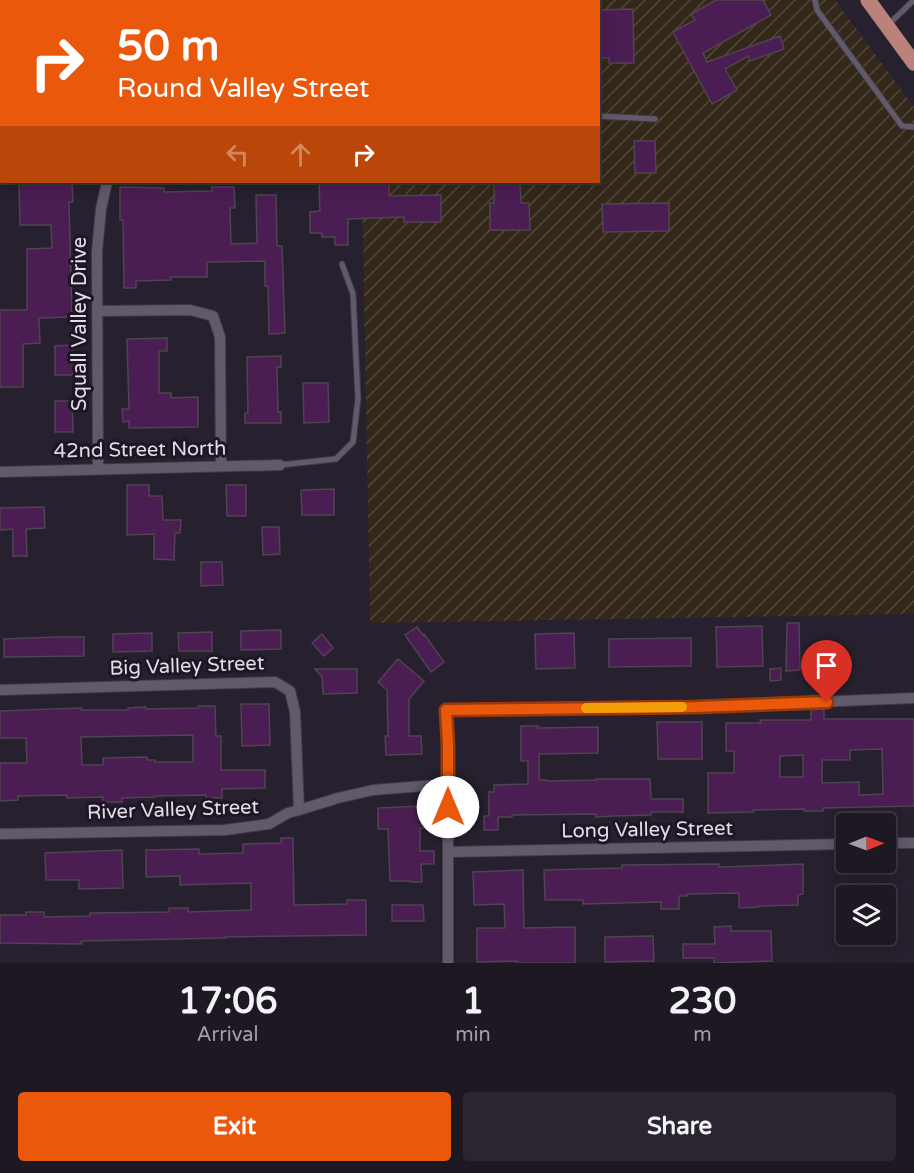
<!DOCTYPE html>
<style>
:root{--surface:#1d1822;--page:#2a252f;--text:#f1f3f6;--muted:#a0a0a5;--line:#3b3740;--accent:#ea580c}
body{margin:0;font-family:"Varela Round",sans-serif;background:var(--page);color:var(--text);height:100vh;display:flex;flex-direction:column;font-size:22px;white-space:nowrap}
*{box-sizing:border-box;margin:0}
p{font-size:20px;color:var(--muted)}
.icon{flex:none;width:33px;height:33px;fill:none;stroke:currentColor;stroke-width:2;stroke-linecap:round;stroke-linejoin:round}
.map{position:relative;height:963px;overflow:hidden}
.details{display:flex;flex-direction:column;background:var(--surface);flex:1}
.details>*{flex:none}
.top-card{position:absolute;left:0px;top:0px;width:600px;height:183px;box-shadow:0 3px 15px #0003,0 0 0 2px var(--line);background:#ea580c;color:#fff;overflow:hidden}
.needle{width:39px;rotate:89deg}
.controls{position:absolute;left:836px;top:813px;display:grid;gap:12px}
.controls a{display:grid;place-items:center;width:60px;height:60px;border-radius:6px;background:var(--surface);box-shadow:0 3px 15px #0003,0 0 0 2px var(--line);font-size:30px}
.pin{position:absolute;display:grid;place-items:center;width:51px;height:51px;color:#fff;margin:-62px -26px;border-radius:50% 50% 50% 0;rotate:-45deg;box-shadow:0 0 6px #0007}
.pin .icon{rotate:45deg}
.me{position:absolute;width:66px;margin:-33px;rotate:0deg;stroke-linejoin:round;filter:drop-shadow(0 0 4px #0008)}
.turn{display:flex;align-items:center;gap:21px;height:126px;padding:0 18px;font-size:27px}
.turn .icon{width:78px;height:78px;stroke-width:2.5}
.turn b{display:block;font-size:42px;line-height:51px}
.lanes{display:flex;align-items:center;height:57px;padding:0 18px;background:#0003;justify-content:center;gap:30px;direction:ltr}
.lanes .off{opacity:.35}
.eta{display:flex;justify-content:space-evenly;align-items:center;height:102px;text-align:center}
.eta b{font-size:36px;font-weight:700;line-height:42px}
.primary-button{display:flex;gap:12px;margin-top:auto;padding:12px 18px}
.primary-button a{flex:1;height:69px;border-radius:6px;background:var(--accent);color:#fff;font-size:24px;font-weight:700;line-height:69px;text-align:center}
.primary-button a+a{background:var(--page);color:var(--text)}
.map>svg:first-child{display:block}
.industrial{fill:url(#industrial-furrows)}
.building{fill:#4b1e53;stroke:#504352;stroke-width:1.5;fill-rule:evenodd}
.lines{fill:none;stroke-linecap:round;stroke-linejoin:round}
.service-casing{stroke:#423c48;stroke-width:7}
.minor-casing{stroke:#423c48;stroke-width:12}
.primary-casing{stroke:#423c48;stroke-width:16}
.service{stroke:#62596a;stroke-width:5}
.minor{stroke:#62596a;stroke-width:10}
.primary{stroke:#bb827b;stroke-width:15}
.route-casing{stroke:#983908;stroke-width:15}
.route{stroke:#ea580c;stroke-width:10}
.slow{stroke:#f59e0b;stroke-width:10}
.labels{text-anchor:middle;dominant-baseline:central;stroke-width:6;stroke-linejoin:round;paint-order:stroke}
.street-label{font-size:20px;fill:#e1dce6;stroke:#1e1624}
</style>
<div class="map">
<svg width="914" height="963" viewBox="0 0 914 963">
<defs>
<pattern id="industrial-furrows" width="10" height="10" patternUnits="userSpaceOnUse" patternTransform="scale(1.5)"><rect width="10" height="10" fill="#34281a"/><path d="M-1 1l2-2M0 10L10 0M9 11l2-2" fill="none" stroke="#51473b"/></pattern>
</defs>
<rect width="100%" height="100%" fill="#27202e"/>
<path class="industrial" d="M358,0H835L914,107V614L370,623L362,182H598V2H358Z"/>
<path class="building" d="M716,0H763L771,15L703,53L707,62L780,36L784,49L750,61L748,56L725,69L737,90L712,104L673,32L695,20L691,14Z
M633,9L634,63H609V58H598V10Z
M634,141H655L656,173H635Z
M19,182H72L73,202H69L72,317L39,318L40,343L23,344V387H0V310H27V249L52,248L51,225H20Z
M319,182H389V196L441,195V222H404V217L348,219V245H335V237H322V233H310V212L320,211Z
M494,184H520L521,203H529L530,230H490V203H494Z
M120,187L164,188V192L212,191V187H234L235,208H230L231,244L257,243L256,195H276L277,246H282L285,333L269,334L268,286H265V261L207,262V277H171V280L136,281V288H124L123,220H120Z
M669,203V231L603,232L602,204Z
M167,338V351H159V393H171V398L198,397V427L129,428V421L123,422L122,409H129L127,339Z
M73,345V375H55V346Z
M281,356V367H277L278,412H281V423H245V413H248L247,357Z
M303,383H328L329,422L304,423Z
M55,401H72L73,432H55Z
M127,485H149V496H162L163,520H181L180,533H175L174,560L154,559V534L127,535Z
M226,485H246V516H227Z
M334,489V515H302L301,490Z
M44,507L45,528L26,529L27,556H13V529L0,530V508Z
M262,527H279L280,554L263,555Z
M201,562H222L223,585L201,586Z
M787,623H799L800,670L786,671Z
M762,626L763,666L717,667L716,627Z
M417,627L423,635L424,634L444,662L431,672L405,635Z
M281,630V649L241,650V631Z
M212,632V651H179L178,633Z
M152,633V651L113,652V634Z
M574,633L575,668L536,669L535,634Z
M322,634L333,648L324,656L312,643Z
M55,637H84V656L4,657V639Z
M691,638V666L609,667V639Z
M398,659L424,681L409,699V736H421L422,754L386,755L385,736H388L387,690L378,682Z
M781,668V680L770,681V669Z
M315,669H357V693L323,694L322,677Z
M241,704H269L270,745L242,746Z
M198,706H215L216,736H221V770H265V788L222,789V798H206V795L155,796V797L122,798V802H103V797L67,798V795L18,796V800L0,801V763H27L26,738H0V711L81,708V710H128V708L146,707V709L198,708ZM193,735V762H155V760H147V757L103,758V765H82L81,737Z
M824,709V719H914V806L823,808V811H804V809L753,810V812L708,813V773H734V751H726V723H761L760,720H811V710ZM882,749L883,794L859,795V782L822,783V760H850V750ZM803,755V777H780V756Z
M657,722H702V759H658Z
M521,726H538V728L598,727V753L539,754V780H546L547,781L596,780V779H650L651,799H683V812H651V815L614,816L596,817V814L512,815V817H498V830H484V816H489V792H494V785L528,784V761H521Z
M422,806V816H433V828H420V851H434V864H421L422,882H410V881H390L388,829H378V808Z
M281,838H293L294,905L347,904V900H366V935L225,937V938L81,941L82,944L0,943V915H26V912H44V917L90,916V913L169,912V908H188V912L251,910V883L180,885V876L146,877V850L199,849V854L243,853V844L281,843Z
M122,850L123,888L79,889V880H46L45,853Z
M719,864V867L803,864V894L798,895V905L759,906V907L739,908V893L687,894V896H679V909H661V902L583,904V900H545L544,870L622,868V865Z
M523,870L524,928L575,927V963H517V961L477,962V928H505L504,904L474,905L473,872Z
M392,905H423L424,921H392Z
M731,926V931H771L772,961L714,963V958H683V944H715L714,927Z
M653,936L654,961L605,962V937Z"/>
<g class="lines">
<defs>
<path id="service" d="M815,0L817,10L902,126L914,127
M889,24L914,0
M598,116L655,119
M280,465L336,459L353,442L358,399L353,294L342,264"/>
<path id="minor" d="M277,0V2
M474,0V2
M0,55H2
M98,311L190,310L213,316L220,337L221,466
M98,468L97,251L101,209L107,182
M0,472L280,465
M0,690L275,682L290,691L295,712L299,810
M0,834L225,830L269,824L288,813L299,810L338,798L373,790L448,784
M885,843H914
M448,852L846,844
M448,963V744L445,710L696,707L914,698"/>
<path id="primary" d="M868,0L914,63"/>
</defs>
<use href="#service" class="service-casing"/>
<use href="#minor" class="minor-casing"/>
<use href="#primary" class="primary-casing"/>
<use href="#service" class="service"/>
<use href="#minor" class="minor"/>
<use href="#primary" class="primary"/>
</g>
<g class="lines">
<defs>
<path id="route" d="M448,807V744L446,710L696,707L827,702"/>
</defs>
<use href="#route" class="route-casing"/>
<use href="#route" class="route"/>
<path class="slow" d="M586,708L682,707"/>
</g>
<g class="labels">
<g class="street-label">
<text transform="translate(80 324) rotate(-90)">Squall Valley Drive</text>
<text transform="translate(140 450) rotate(-1)">42nd Street North</text>
<text transform="translate(187 666) rotate(-2)">Big Valley Street</text>
<text transform="translate(173 810) rotate(-2)">River Valley Street</text>
<text transform="translate(647 830) rotate(-1)">Long Valley Street</text>
</g>
</g>
</svg>
<div class="controls">
<a><svg class="needle" viewBox="-14 -14 28 28"><path d="M0-13l5 13h-10z" fill="#e53935"/><path d="M0 13l5-13h-10z" fill="#a0a0a5"/></svg></a>
<a><svg class="icon" aria-label="layers" viewBox="0 0 24 24"><path d="M12 4l9 5-9 5-9-5zM3 14l9 5 9-5"/></svg></a>
</div>
<div class="pin" style="left:827px;top:702px;background:#d93025"><svg class="icon" aria-label="arrive" viewBox="0 0 24 24"><path d="M6 21V4h12l-3 4 3 4H6"/></svg></div>
<svg class="me" style="left:448px;top:807px" viewBox="-20 -20 40 40"><circle r="19" fill="#fff"/><path d="M0-13L10 11 0 6-10 11z" fill="#ea580c"/></svg>
<div class="top-card">
<div class="turn"><svg class="icon" aria-label="right" viewBox="0 0 24 24"><path d="M7 20v-9h11M14 6l5 5-5 5"/></svg><div><b>50 m</b>Round Valley Street</div></div>
<div class="lanes"><svg class="icon off" aria-label="left" viewBox="0 0 24 24"><path d="M17 20v-9H6M10 6l-5 5 5 5"/></svg><svg class="icon off" aria-label="ahead" viewBox="0 0 24 24"><path d="M12 20V5M6 11l6-6 6 6"/></svg><svg class="icon" aria-label="right" viewBox="0 0 24 24"><path d="M7 20v-9h11M14 6l5 5-5 5"/></svg></div>
</div>
</div>
<section class="details">
<div class="eta">
<div><b>17:06</b><p>Arrival</p></div>
<div><b>1</b><p>min</p></div>
<div><b>230</b><p>m</p></div>
</div>
<div class="primary-button"><a>Exit</a><a>Share</a></div>
</section>
